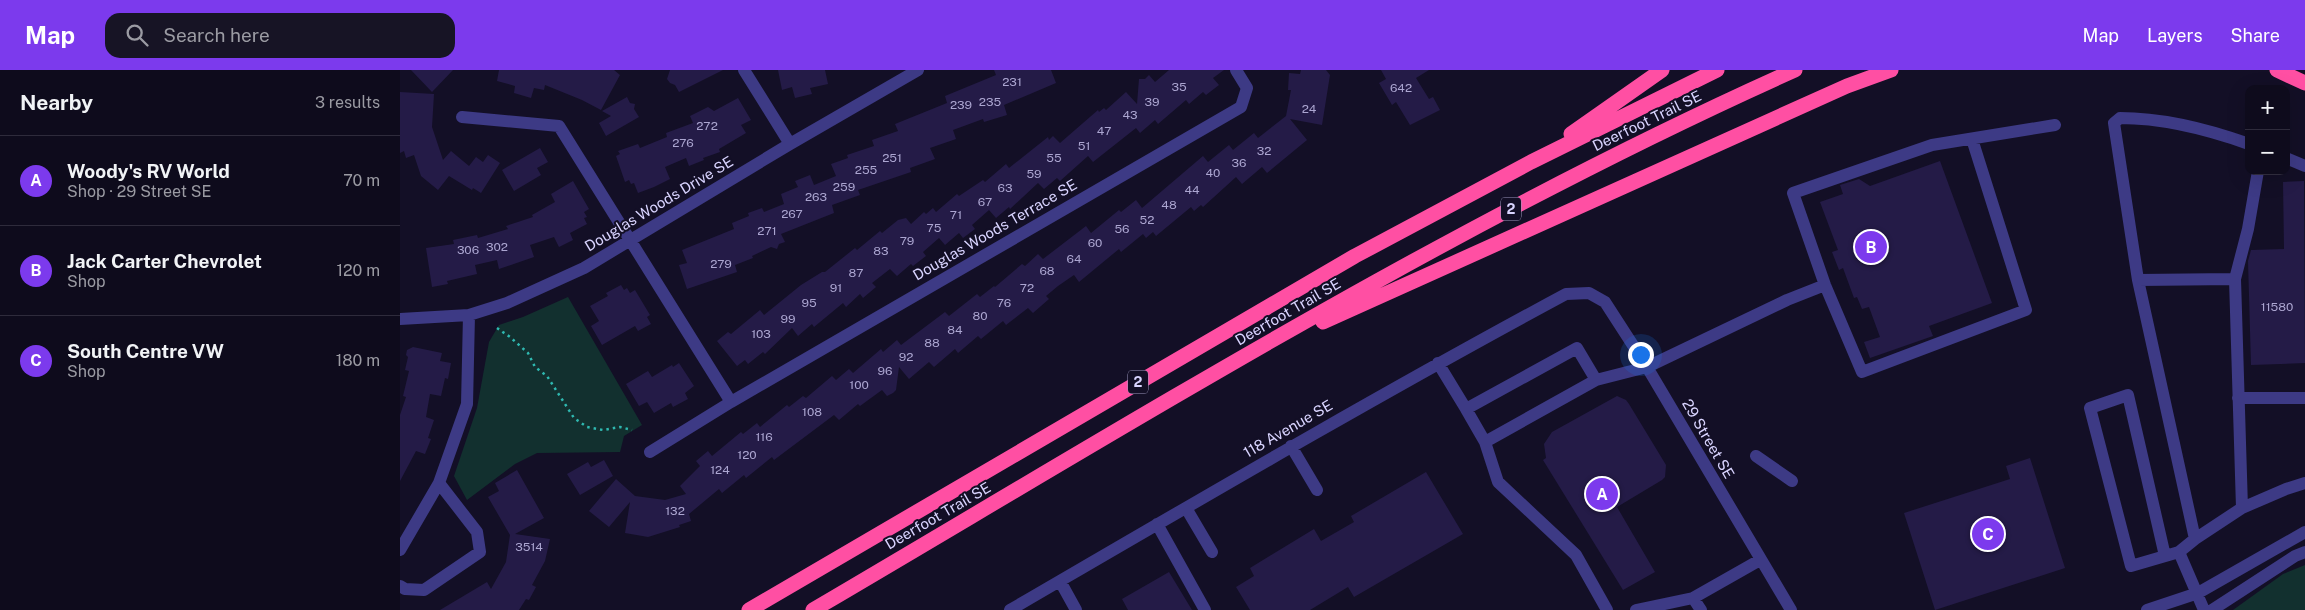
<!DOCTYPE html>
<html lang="en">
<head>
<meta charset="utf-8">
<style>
  :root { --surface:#0e0b1c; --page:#171425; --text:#f1f3f6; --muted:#9b9ba3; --line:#2e2b3b; --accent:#7c3aed }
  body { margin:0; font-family:"Public Sans",sans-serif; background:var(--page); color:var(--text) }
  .controls { position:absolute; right:15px; top:15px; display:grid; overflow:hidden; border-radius:10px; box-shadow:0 5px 20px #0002 }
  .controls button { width:45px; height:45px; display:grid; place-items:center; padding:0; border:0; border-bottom:1px solid var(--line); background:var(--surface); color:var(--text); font:25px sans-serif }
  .you { position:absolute; left:1240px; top:284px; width:18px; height:18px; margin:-12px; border:4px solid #fff; border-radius:50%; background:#1a73e8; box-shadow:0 0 0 8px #1a73e833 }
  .badge { display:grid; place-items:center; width:32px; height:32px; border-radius:50%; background:var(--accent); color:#fff; font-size:16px; font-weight:700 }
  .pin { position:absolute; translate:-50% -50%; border:2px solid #fff; box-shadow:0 1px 5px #0006 }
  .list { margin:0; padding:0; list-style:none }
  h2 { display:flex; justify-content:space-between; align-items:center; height:65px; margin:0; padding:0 20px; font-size:21px }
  h2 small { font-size:16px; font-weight:400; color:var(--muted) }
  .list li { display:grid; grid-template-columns:32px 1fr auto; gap:15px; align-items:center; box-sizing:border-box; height:90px; padding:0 20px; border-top:1px solid var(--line) }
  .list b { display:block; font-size:19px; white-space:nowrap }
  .list p { margin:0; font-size:16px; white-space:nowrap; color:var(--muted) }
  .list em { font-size:16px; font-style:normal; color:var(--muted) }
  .icon { flex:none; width:28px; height:28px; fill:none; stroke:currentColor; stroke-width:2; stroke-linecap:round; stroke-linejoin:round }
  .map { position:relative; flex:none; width:1905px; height:540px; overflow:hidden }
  header { display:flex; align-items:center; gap:30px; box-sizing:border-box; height:70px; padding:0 25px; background:var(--accent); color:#fff }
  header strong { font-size:24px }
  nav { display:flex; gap:28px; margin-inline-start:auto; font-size:18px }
  .search { width:350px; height:45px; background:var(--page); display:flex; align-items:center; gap:12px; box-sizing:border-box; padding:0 18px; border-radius:15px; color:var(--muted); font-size:19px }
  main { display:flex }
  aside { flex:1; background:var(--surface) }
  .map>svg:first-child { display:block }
  .green { fill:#12302f }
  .building { fill:#241b47 }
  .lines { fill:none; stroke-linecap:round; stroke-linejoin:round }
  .path { stroke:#2fb8b0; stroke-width:2.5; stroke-dasharray:2.5 4; stroke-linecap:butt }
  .minor { stroke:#3d3a85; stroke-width:12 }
  .highway { stroke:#ff4fa3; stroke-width:15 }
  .labels { text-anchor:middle; stroke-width:4; stroke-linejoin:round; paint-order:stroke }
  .number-label { font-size:12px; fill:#aca6d1 }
  .shield { fill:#130f26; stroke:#9e99be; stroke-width:1 }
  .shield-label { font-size:14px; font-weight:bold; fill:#d9d4ff }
  .street-label { font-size:15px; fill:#d9d4ff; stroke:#130f26 }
</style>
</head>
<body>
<header>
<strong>Map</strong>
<div class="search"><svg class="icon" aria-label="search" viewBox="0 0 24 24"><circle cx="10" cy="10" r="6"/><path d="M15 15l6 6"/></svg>Search here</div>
<nav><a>Map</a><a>Layers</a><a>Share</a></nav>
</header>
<main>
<aside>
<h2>Nearby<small>3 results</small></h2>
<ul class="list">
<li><span class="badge">A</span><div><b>Woody's RV World</b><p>Shop · 29 Street SE</p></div><em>70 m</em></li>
<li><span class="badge">B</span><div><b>Jack Carter Chevrolet</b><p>Shop</p></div><em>120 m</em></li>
<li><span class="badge">C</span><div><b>South Centre VW</b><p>Shop</p></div><em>180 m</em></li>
</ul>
</aside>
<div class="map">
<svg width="1905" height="540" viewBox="0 0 1905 540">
  <rect width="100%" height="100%" fill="#130f26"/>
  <path class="green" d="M168 227 242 355 224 366 220 382 137 383 115 394 67 430 54 406 77 338 89 272 99 255 123 247Z
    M1905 495V540H1833L1883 504Z"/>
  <path class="building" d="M11 0H53L32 22Z
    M99 0H214L220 5 201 40 182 30 145 15 144 20 134 18 131 28 114 23 115 16 97 11Z
    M270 0H323L279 22 275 15 270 13 267 9Z
    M378 0H425L428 14 410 18 412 24 395 28 392 17 382 20Z
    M594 0H651L656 13 604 35 607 45 584 52 583 49 553 60 556 69 530 78 535 89 510 98 511 102 458 120 460 125 432 135 434 143 381 164 385 172 379 174 377 179 371 177 352 186 353 188 335 195 337 202 287 219 279 195 287 193 282 180 334 159 332 153 349 146 348 143 362 138 364 142 384 134 381 124 398 117 395 111 410 105 414 115 436 106 431 94 448 88 447 85 474 76 472 70 498 61 495 54 547 33 545 26 596 5Z
    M769 0H824L813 8 819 15 806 25 803 22 789 34 786 30 758 54 755 50 740 63 736 58 693 92 688 86 660 111 657 108 644 119 638 113 610 139 609 137 596 148 589 140 572 155 575 159 563 168 559 163 545 175 539 168 523 182 526 186 513 196 511 194 497 206 490 199 472 213 476 217 463 228 460 224 446 237 443 233 414 257 412 254 398 266 392 258 365 284 363 282 348 294 345 290 337 296 317 271 328 262 331 264 360 240 364 245 401 215 422 202H425L455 178 457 180 480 161 482 163 498 150 506 148 511 154 524 142 526 144 533 138 536 142 557 124 559 126 583 110 585 112 606 94 609 98 648 67 649 70 653 66 660 73 698 40 699 42 704 38 706 40 726 22 737 34 739 9H745L749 5 755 12Z
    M901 0H926L930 5 922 55 890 49 907 70 867 103 862 97 842 114 836 107 803 137 801 135 794 141 791 137 756 166 753 162 746 168 743 164 721 182 719 179 679 212 674 205 658 216 646 226 649 229 633 243 628 238 606 255 603 251 581 269 578 266 558 283 555 279 534 297 529 292 509 309 499 297 496 320 493 323 487 326 482 320 460 336 458 334 439 350 434 345 374 390 372 387 346 408 344 405 322 423 319 419 289 444 291 451 279 455 280 457 248 467 225 463 230 432 209 457 189 441 216 409 235 426 265 430 286 424 280 416 300 396 296 391 308 381 312 386 341 362 343 364 357 353 360 357 387 335 389 337 403 326 406 328 432 306 436 310 449 299 453 303 481 279 483 282 497 270 501 275 545 242 549 246 577 224 580 227 594 216 595 217 622 194 625 196 638 184 643 189 686 156 691 163 719 140 721 142 736 130 742 138 803 86 808 92 829 75 833 80 854 63 858 68 886 46 891 20H888L889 3 900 4Z
    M981 0H1029L1016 8 1029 29 1033 27 1040 40 1010 55 996 32 992 35 979 13 986 9Z
    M0 22 34 24 32 57 43 90 51 81 69 96 76 87 83 92 88 85 100 93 81 123 73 118 72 120 49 106 38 120 21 106 14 85 6 88 4 81 0 83Z
    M227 27 230 33 235 34 234 39 239 47 206 66 199 53 211 46 202 41Z
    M338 28 351 50 341 55 346 63 319 79 320 82 303 88 304 90 289 96 286 88 265 97 270 109 254 117 238 123 234 113 231 114 229 110 225 112 216 86 220 84 218 81 238 74 240 78 267 67 266 63 293 53 290 46 308 37 314 41Z
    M140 78 148 92 137 98 141 105 114 121 102 100Z
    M1540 91 1592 233 1529 256 1533 266 1470 288 1464 272 1480 267 1469 237 1462 239 1457 227 1454 228 1443 198 1439 200 1432 182 1438 180 1420 132 1443 124 1440 115 1459 109 1470 116Z
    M173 111 189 139 184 142 187 147 184 148 187 154 170 163 173 170 159 177 154 167 130 175 134 187 99 199 97 190 75 195 77 204 47 211 48 214 32 217 26 178 54 174 53 170 77 165 78 168 108 159 106 156 133 147 132 145 155 132 151 124Z
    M1904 111 1905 293 1851 295 1848 191 1851 180 1884 179 1883 112Z
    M221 215 224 220 227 218 230 223 235 220 250 245 247 247 251 254 238 261 235 256 202 275 191 256 199 251 190 236 208 226 206 223Z
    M13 277 42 283 40 291 51 293 48 309 45 308 41 326 30 324 26 347 34 350 28 368 31 369 25 384 16 381 0 411V345L6 327 3 326 9 301 5 300 8 287 6 285 7 280Z
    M279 293 294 316 285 323 288 329 273 337 271 333 254 343 247 332 239 336 226 314 248 301 252 307 272 295 273 297Z
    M1217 326 1226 330 1229 334 1266 395 1265 407 1262 410 1217 437 1255 502 1223 520 1143 390 1146 388 1144 374 1152 362Z
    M1630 388 1665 498 1535 540 1504 443 1610 409 1606 396Z
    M204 390 213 406 180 425 167 404 188 392 191 397Z
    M117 400 144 448 115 464 150 469 145 491 132 515 136 517 129 530 126 529 119 540H40L87 512 91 519 106 492 110 465 88 427 99 421 95 413Z
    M1026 402 1063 464 954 527 948 517 910 540H850L836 517 854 506 850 498 914 459 921 471 954 452 951 446Z
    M769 502 792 540H728L722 529Z"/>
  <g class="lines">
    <path class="path" d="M97 258 110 267 128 283 135 297 147 306 174 348 187 357 203 360 220 357 232 360"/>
    <path class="minor" d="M344 0 390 74
      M62 47 159 56 331 332 841 37 847 18 836 0
      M1572 69 1626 240 1462 302 1425 215 1393 123 1532 75 1655 55
      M1886 88 1905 96
      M1738 210 1835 209
      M0 249 69 245 107 233 184 198 390 74 518 0
      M1038 293 1066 339 1177 278 1196 310 1247 297 1387 230 1425 215
      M1838 328H1905
      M1066 339 1085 372 1196 310
      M1085 372 1098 412 1176 485 1207 540
      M891 376 917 420
      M250 382 331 332
      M1356 386 1392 411
      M786 438 812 482
      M1842 438 1886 419 1905 413
      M757 454 805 540
      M1795 469 1738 210 1714 53 1720 48C1765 48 1807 59 1849 74
      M0 480 39 413 67 334 69 245
      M1765 486 1728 325 1690 338 1731 496 1779 482
      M660 511 676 540
      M0 516 5 519 24 520 80 482 77 462 39 413
      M1293 528 1360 490
      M610 540C794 433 978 325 1166 224L1189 223 1205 232 1247 297 1391 540
      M1236 540 1293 528 1301 540
      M1747 540 1798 523 1905 462
      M1804 540 1779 482 1795 469 1842 438 1835 209 1848 159 1858 101
      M1812 540 1895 486 1905 482"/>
    <path class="highway" d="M1877 0 1905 13
      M1171 64 1262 0
      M923 252 1447 16 1491 0
      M349 540 955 186 1131 92 1317 0
      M413 540C735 351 1054 152 1395 0"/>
  </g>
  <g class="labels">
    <g class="number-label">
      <text x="612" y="16">231</text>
      <text x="779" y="21">35</text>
      <text x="1001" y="22">642</text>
      <text x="590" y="36">235</text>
      <text x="752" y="36">39</text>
      <text x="561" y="39">239</text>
      <text x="909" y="43">24</text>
      <text x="730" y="49">43</text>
      <text x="307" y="60">272</text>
      <text x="704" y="65">47</text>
      <text x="283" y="77">276</text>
      <text x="684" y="80">51</text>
      <text x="864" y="85">32</text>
      <text x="492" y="92">251</text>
      <text x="654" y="92">55</text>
      <text x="839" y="97">36</text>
      <text x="466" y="104">255</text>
      <text x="813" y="107">40</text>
      <text x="634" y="108">59</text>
      <text x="444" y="121">259</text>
      <text x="605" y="122">63</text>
      <text x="792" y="124">44</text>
      <text x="416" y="131">263</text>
      <text x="585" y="136">67</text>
      <text x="769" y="139">48</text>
      <text x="392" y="148">267</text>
      <text x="556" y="149">71</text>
      <text x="747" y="154">52</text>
      <text x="534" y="162">75</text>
      <text x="722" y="163">56</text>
      <text x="367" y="165">271</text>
      <text x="507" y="175">79</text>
      <text x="695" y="177">60</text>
      <text x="97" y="181">302</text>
      <text x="68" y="184">306</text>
      <text x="481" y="185">83</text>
      <text x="674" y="193">64</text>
      <text x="321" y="198">279</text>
      <text x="647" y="205">68</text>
      <text x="456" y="207">87</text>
      <text x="436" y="222">91</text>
      <text x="627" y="222">72</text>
      <text x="409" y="237">95</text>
      <text x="604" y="237">76</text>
      <text x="1877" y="241">11580</text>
      <text x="580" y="250">80</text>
      <text x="388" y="253">99</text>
      <text x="555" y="264">84</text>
      <text x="361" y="268">103</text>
      <text x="532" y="277">88</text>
      <text x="506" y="291">92</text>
      <text x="485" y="305">96</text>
      <text x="459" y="319">100</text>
      <text x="412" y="346">108</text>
      <text x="364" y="371">116</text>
      <text x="347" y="389">120</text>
      <text x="320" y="404">124</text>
      <text x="275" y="445">132</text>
      <text x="129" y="481">3514</text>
    </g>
    <g class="shield">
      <rect x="1101" y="127.5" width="20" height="23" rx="4"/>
      <rect x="728" y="300.5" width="20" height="23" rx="4"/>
    </g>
    <g class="shield-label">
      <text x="1111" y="144">2</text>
      <text x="738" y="317">2</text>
    </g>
    <g class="street-label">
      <text transform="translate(1247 51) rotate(-26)" y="5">Deerfoot Trail SE</text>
      <text transform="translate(259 134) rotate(-31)" y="5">Douglas Woods Drive SE</text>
      <text transform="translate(595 160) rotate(-30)" y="5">Douglas Woods Terrace SE</text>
      <text transform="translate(888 242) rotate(-30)" y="5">Deerfoot Trail SE</text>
      <text transform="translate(888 359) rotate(-30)" y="5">118 Avenue SE</text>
      <text transform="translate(1308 369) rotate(60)" y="5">29 Street SE</text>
      <text transform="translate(538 446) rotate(-30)" y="5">Deerfoot Trail SE</text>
    </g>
  </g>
</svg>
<div class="controls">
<button>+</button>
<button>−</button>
</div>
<div class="you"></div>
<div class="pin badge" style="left:1202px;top:424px">A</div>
<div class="pin badge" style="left:1471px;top:177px">B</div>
<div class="pin badge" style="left:1588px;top:464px">C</div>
</div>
</main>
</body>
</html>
